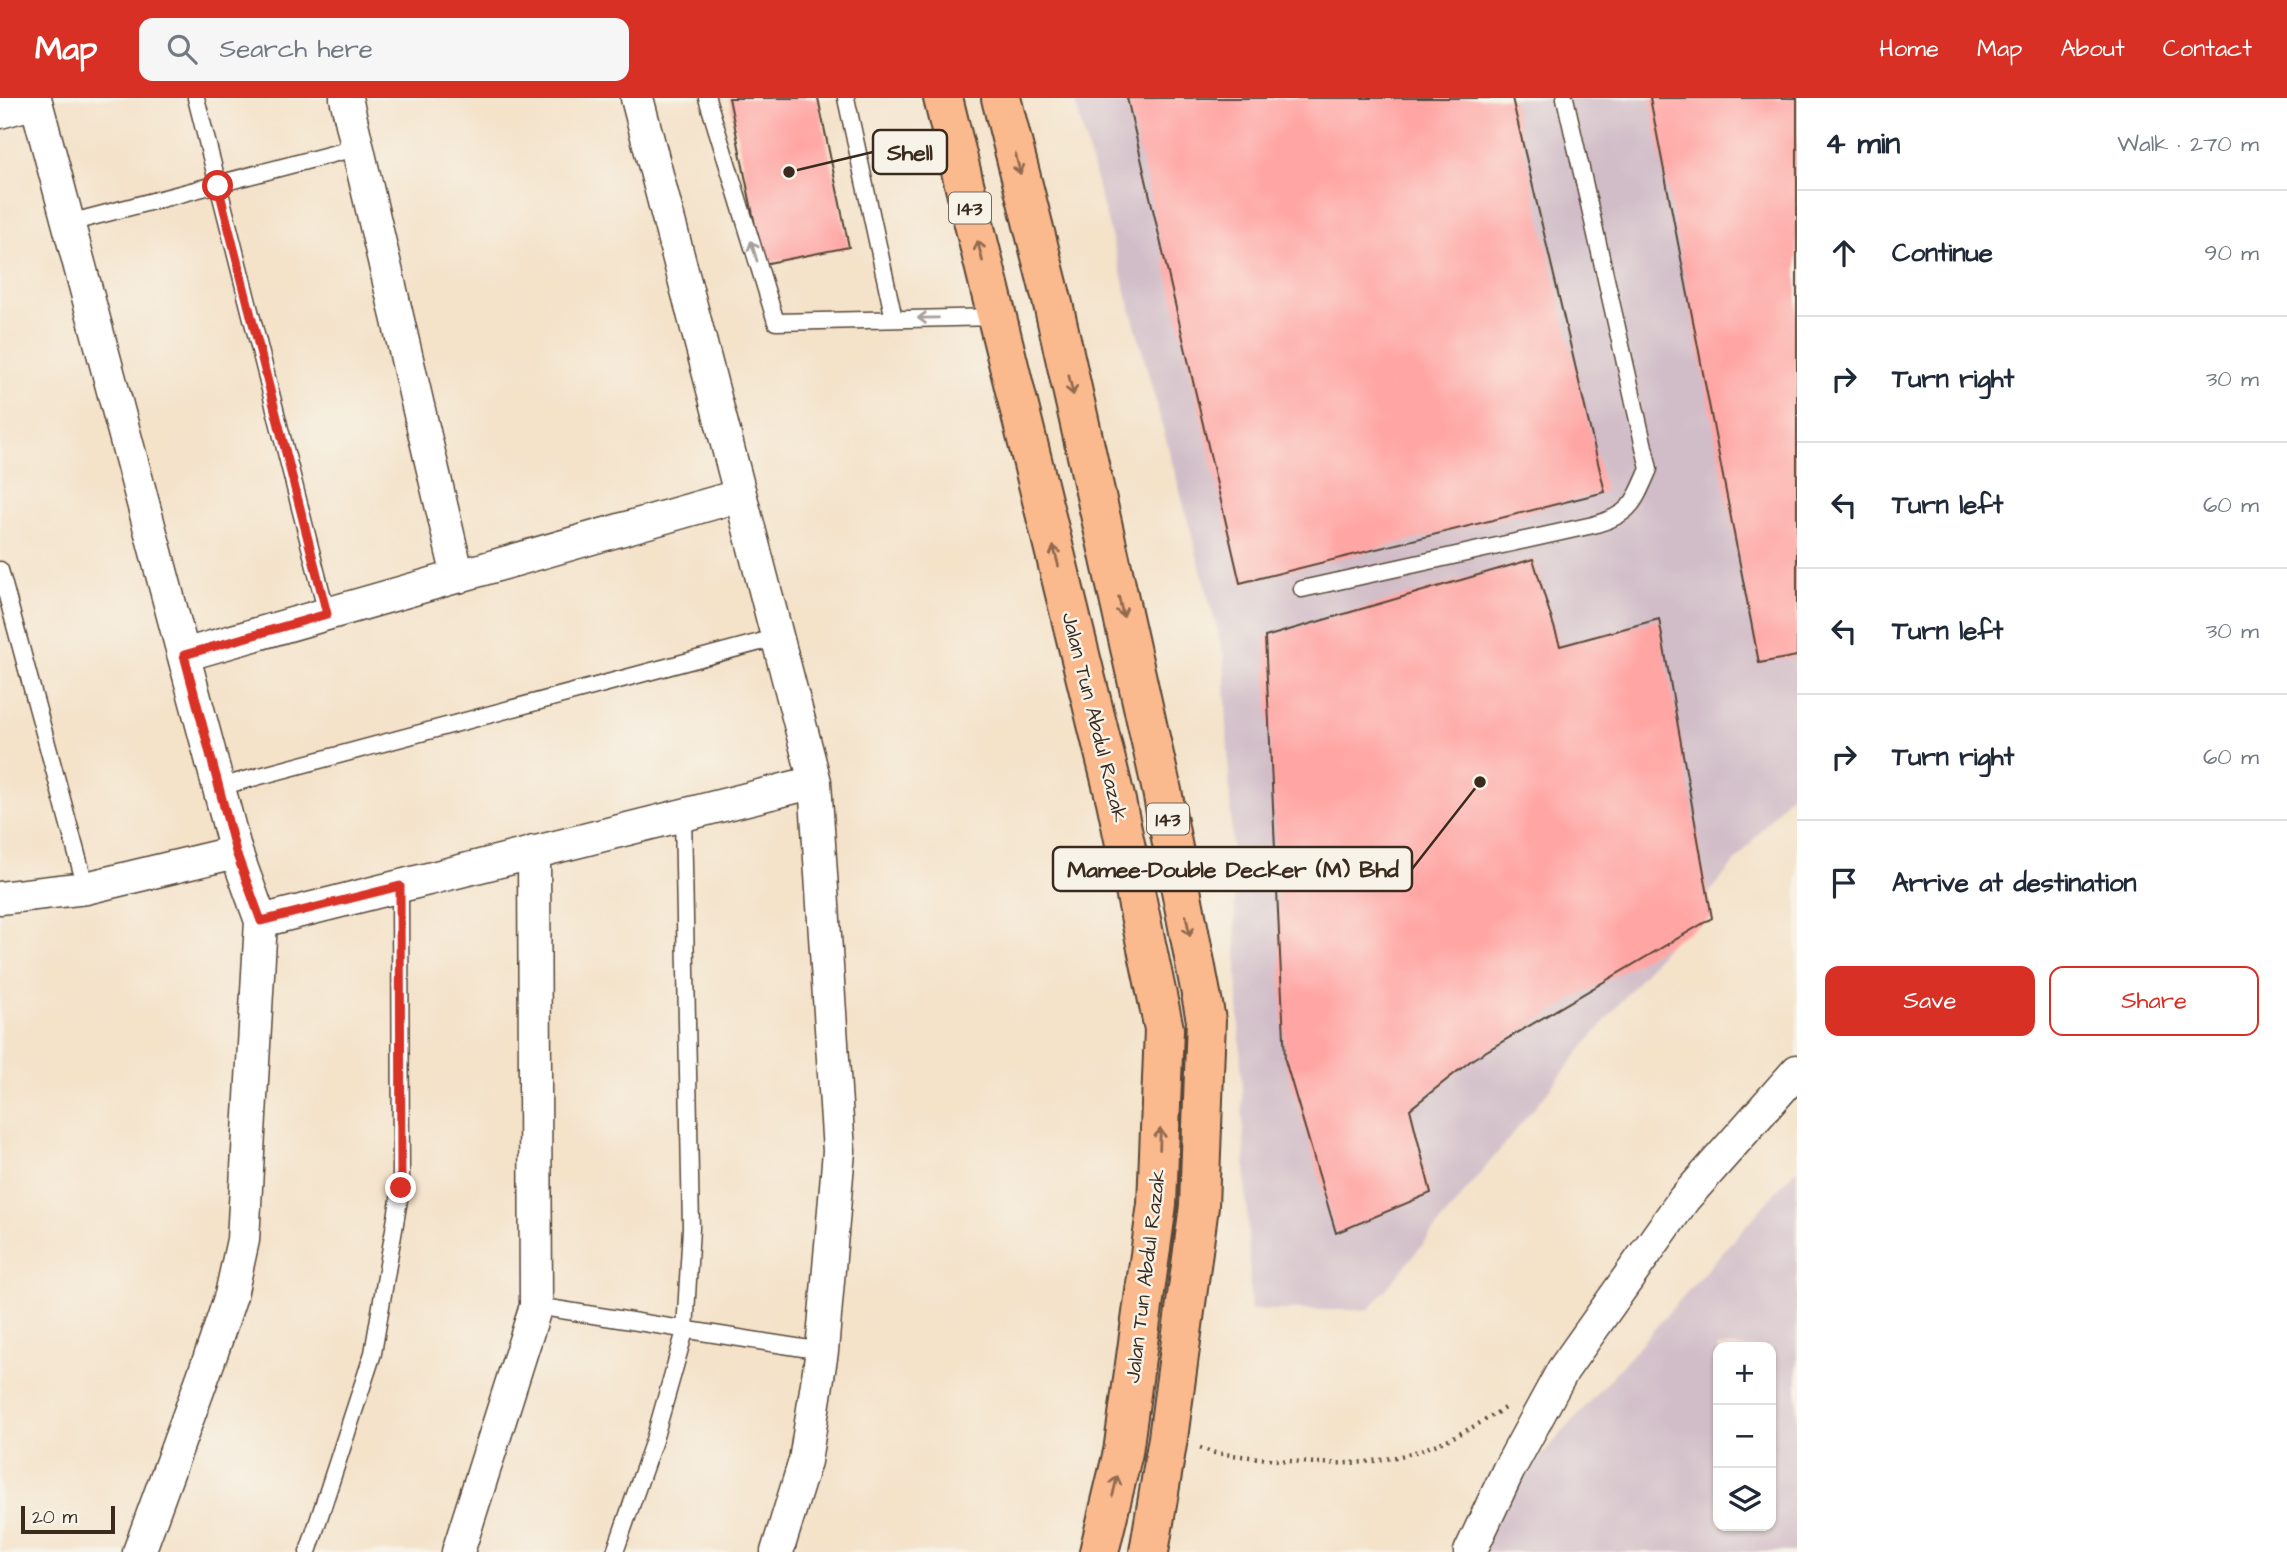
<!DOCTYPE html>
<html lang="en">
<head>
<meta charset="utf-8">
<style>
  :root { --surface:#fff; --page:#f6f6f7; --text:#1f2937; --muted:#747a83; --line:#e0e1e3; --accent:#d93025 }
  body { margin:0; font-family:"Architects Daughter",sans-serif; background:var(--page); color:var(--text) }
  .controls { position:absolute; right:21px; bottom:21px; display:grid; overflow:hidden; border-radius:14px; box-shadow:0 2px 5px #0004 }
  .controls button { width:63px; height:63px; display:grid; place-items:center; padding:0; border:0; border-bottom:2px solid var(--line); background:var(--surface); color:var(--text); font:35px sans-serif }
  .scale { position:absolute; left:21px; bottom:18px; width:94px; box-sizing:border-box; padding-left:7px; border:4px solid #3b2a1e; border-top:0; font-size:19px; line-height:24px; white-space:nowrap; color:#3b2a1e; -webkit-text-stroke:5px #f7f3e8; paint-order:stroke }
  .stop { position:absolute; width:21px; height:21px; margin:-16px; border:5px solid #d93025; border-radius:50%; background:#fff }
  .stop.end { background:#d93025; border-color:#fff; box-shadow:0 2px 7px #0008 }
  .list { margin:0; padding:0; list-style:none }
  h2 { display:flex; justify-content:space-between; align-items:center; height:91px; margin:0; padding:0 28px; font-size:30px }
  h2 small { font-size:23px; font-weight:400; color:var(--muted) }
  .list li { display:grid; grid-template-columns:46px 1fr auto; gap:21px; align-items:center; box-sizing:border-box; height:126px; padding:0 28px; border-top:2px solid var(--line) }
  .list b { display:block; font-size:26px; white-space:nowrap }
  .list em { font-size:23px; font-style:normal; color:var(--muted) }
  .actions { display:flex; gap:14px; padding:21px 28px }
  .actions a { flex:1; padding:16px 0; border:2px solid var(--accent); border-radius:14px; text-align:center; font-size:24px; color:var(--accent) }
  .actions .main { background:var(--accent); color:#fff }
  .icon { flex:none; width:38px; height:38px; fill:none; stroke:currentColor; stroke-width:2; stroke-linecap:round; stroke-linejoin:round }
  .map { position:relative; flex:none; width:1797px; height:1454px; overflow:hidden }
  header { display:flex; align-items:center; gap:42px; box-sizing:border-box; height:98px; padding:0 35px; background:var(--accent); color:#fff }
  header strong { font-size:33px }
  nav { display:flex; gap:38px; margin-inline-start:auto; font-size:24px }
  .search { width:490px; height:63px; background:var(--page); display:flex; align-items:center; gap:18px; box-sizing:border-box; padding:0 24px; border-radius:14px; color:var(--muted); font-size:26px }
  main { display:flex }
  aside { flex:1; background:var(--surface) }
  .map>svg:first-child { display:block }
  .industrial { fill:#d1bdc8; fill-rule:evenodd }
  .building { fill:#ffa6a4 }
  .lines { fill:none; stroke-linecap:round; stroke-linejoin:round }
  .service-casing { stroke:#574638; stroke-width:19 }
  .minor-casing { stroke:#574638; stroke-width:35 }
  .trunk-casing { stroke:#574638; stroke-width:42 }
  .path { stroke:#574638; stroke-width:4.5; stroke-dasharray:2 5; stroke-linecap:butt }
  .service { stroke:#fff; stroke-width:16 }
  .minor { stroke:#fff; stroke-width:32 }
  .trunk { stroke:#fbba8d; stroke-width:38 }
  .oneway { stroke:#916b50 }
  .oneway2 { stroke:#a79f9a }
  .route { stroke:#d93025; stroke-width:9 }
  .labels { text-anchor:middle; stroke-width:5; stroke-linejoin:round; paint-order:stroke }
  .shield { fill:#f7f3e8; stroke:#73665b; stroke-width:2 }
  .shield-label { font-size:19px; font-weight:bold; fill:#3b2a1e }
  .street-label { font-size:21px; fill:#3b2a1e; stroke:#f7f3e8 }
  .leader { fill:none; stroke:#3b2a1e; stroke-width:2.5 }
  .callout-dot { fill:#3b2a1e; stroke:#f7f3e8; stroke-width:2.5 }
  .callout { fill:#f7f3e8; stroke:#3b2a1e; stroke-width:2.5 }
  .callout-label { font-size:23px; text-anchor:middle; font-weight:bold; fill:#3b2a1e }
</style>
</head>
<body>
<header>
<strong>Map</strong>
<div class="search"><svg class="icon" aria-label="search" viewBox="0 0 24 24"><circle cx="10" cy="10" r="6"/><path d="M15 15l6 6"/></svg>Search here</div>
<nav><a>Home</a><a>Map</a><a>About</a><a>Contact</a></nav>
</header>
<main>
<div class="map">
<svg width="1797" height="1454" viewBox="0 0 1797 1454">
  <rect width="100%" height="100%" fill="#f7f3e8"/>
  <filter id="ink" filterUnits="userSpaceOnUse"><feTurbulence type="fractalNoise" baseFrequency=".0143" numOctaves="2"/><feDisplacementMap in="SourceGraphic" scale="14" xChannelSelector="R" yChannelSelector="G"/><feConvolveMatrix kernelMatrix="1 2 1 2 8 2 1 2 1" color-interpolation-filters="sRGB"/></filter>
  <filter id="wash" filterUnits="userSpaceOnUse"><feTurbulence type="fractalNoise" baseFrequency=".00686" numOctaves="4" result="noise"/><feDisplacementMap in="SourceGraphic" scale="28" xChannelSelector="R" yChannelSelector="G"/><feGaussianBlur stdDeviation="1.57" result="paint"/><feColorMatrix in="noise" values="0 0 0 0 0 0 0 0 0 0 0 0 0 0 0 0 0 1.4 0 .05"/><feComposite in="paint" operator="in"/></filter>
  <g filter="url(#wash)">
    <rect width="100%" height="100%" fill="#f4e2c9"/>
    <path class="industrial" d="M1074 0H1797V688L1369 1212H1251L1224 557Z
      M1797 1070V1454H1456ZM1718 1249H1771V1428H1718Z"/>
    <g id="blocks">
      <path class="building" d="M729 0H818L849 149 763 166Z
        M1127 0H1512L1605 394 1240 485Z
        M1650 0H1797V558L1759 565Z
        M1533 461 1560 548 1659 521 1712 820 1473 961 1410 1011 1431 1095 1336 1135 1285 962 1265 539Z"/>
    </g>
  </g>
  <g filter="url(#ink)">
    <use href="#blocks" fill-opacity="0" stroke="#574638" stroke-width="2"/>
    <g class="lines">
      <defs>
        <path id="service" d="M196 0 327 516
          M707 0 776 224 997 219
          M846 0 894 221
          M69 125 359 49
          M0 472 86 790
          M1302 491 1593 427C1631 417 1634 405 1649 371L1565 0
          M219 689 775 540
          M536 1208 822 1253
          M308 1454 373 1255 401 1090 400 788
          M615 1454 654 1342 685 1233 691 1130 683 717"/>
        <path id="minor" d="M35 0 236 754 261 823 243 1142 231 1197 213 1251 139 1454
          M346 0 458 479
          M637 0 815 684 839 1053 822 1253 805 1363 777 1454
          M0 14 36 4
          M184 557 738 398
          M0 800 86 790 236 754
          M261 823 815 684
          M458 1454 536 1208 534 754
          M1470 1454 1508 1373 1563 1272 1684 1101 1797 973"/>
        <path id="trunk" d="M943 0 1116 703 1164 931 1157 1106 1123 1354 1099 1454
          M1001 0 1054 210 1162 693 1206 922 1199 1108 1168 1340 1149 1454"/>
      </defs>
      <use href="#service" class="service-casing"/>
      <use href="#minor" class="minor-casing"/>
      <use href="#trunk" class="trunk-casing"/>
      <path class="path" d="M1200 1350 1215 1355C1338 1369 1397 1380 1506 1309"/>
      <use href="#service" class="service"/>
      <use href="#minor" class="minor"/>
      <use href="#trunk" class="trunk"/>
    </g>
    <defs><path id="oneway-shaft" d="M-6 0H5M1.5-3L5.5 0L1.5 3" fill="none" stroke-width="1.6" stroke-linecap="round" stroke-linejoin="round" transform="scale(1.75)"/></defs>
    <g class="oneway">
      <use href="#oneway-shaft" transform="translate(1018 66) rotate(76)"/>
      <use href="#oneway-shaft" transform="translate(980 153) rotate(-104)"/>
      <use href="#oneway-shaft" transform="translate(1071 287) rotate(77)"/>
      <use href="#oneway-shaft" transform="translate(1056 458) rotate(-104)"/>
      <use href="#oneway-shaft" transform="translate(1121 509) rotate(77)"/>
      <use href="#oneway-shaft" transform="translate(1188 828) rotate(79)"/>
      <use href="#oneway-shaft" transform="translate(1160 1041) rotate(-88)"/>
      <use href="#oneway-shaft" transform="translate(1115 1388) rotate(-77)"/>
    </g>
    <g class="oneway2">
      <use href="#oneway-shaft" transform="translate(754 153) rotate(-107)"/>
      <use href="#oneway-shaft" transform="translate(928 220) rotate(179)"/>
    </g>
  </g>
  <g class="lines" filter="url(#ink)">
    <path class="route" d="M218 88 327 516 184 557 236 754 261 823 400 788 401 1090"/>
  </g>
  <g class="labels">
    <g class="shield">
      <rect x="949" y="94.5" width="42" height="31" rx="5"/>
      <rect x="1147" y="705.5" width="42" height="31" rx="5"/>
    </g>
    <g class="shield-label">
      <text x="970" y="117">143</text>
      <text x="1168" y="728">143</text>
    </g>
    <g class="street-label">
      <text transform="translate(1095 619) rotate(76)" y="7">Jalan Tun Abdul Razak</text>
      <text transform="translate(1145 1178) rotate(-83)" y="7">Jalan Tun Abdul Razak</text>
    </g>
  </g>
  <path class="leader" d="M789 74L873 54M1480 684L1412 771"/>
  <g class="callout-dot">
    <circle cx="789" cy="74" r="7"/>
    <circle cx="1480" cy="684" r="7"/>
  </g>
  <g class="callout">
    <rect x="873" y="32" width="74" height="44" rx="7"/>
    <rect x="1053" y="749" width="359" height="44" rx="7"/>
  </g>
  <g class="callout-label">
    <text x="910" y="62">Shell</text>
    <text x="1233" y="779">Mamee-Double Decker (M) Bhd</text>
  </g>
</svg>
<div class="controls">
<button>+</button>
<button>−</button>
<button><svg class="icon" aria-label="layers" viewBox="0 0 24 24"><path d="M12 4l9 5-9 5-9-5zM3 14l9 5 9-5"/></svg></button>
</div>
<div class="scale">20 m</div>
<div class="stop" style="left:218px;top:88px"></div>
<div class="stop end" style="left:401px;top:1090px"></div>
</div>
<aside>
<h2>4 min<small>Walk · 270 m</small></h2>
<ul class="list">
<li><svg class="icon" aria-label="ahead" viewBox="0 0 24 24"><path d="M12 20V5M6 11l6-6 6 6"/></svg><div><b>Continue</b></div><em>90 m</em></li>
<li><svg class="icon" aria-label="right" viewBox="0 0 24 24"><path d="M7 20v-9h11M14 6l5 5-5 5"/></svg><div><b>Turn right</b></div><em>30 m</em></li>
<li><svg class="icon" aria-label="left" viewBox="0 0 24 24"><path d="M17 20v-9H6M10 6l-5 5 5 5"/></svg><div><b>Turn left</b></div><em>60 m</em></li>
<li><svg class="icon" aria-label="left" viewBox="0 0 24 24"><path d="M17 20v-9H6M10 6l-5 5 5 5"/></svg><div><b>Turn left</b></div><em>30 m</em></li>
<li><svg class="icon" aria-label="right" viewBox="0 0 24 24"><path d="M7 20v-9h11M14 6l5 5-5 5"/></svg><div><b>Turn right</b></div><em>60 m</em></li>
<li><svg class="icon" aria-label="arrive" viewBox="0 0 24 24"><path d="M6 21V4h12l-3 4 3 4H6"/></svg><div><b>Arrive at destination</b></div></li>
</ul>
<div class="actions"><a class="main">Save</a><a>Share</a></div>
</aside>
</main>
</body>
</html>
